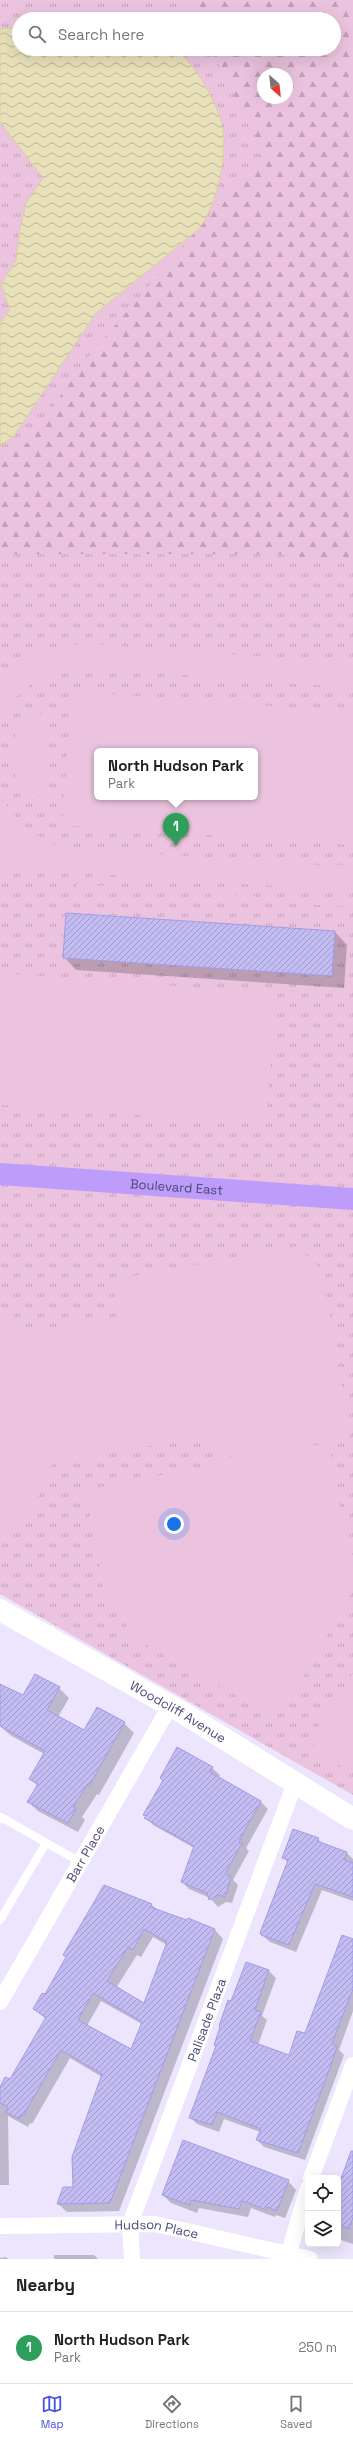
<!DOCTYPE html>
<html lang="en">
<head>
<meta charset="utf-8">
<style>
  :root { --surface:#fff; --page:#f2f2f2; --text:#202124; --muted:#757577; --line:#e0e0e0; --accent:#4852e9 }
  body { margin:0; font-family:"Space Grotesk",sans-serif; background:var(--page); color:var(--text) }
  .controls { position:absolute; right:12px; bottom:12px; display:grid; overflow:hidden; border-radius:6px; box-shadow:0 4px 16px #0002 }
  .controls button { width:36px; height:36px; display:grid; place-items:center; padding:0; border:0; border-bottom:1px solid var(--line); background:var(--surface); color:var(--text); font:20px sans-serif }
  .compass { position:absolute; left:257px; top:68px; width:36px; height:36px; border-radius:50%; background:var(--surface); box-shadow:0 4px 16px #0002; rotate:153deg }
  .you { position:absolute; left:174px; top:1524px; width:14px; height:14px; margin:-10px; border:3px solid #fff; border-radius:50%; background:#1a73e8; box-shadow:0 0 0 6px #1a73e833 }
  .badge { display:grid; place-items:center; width:26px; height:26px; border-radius:50%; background:var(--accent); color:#fff; font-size:13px; font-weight:700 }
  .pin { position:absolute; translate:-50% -33px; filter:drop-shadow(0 1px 2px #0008) }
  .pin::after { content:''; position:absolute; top:21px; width:14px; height:12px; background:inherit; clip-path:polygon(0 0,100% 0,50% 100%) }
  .popup { position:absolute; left:94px; top:748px; width:164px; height:52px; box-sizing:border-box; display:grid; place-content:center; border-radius:6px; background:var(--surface); filter:drop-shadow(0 1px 3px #0005); font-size:13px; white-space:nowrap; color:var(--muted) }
  .popup b { font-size:15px; color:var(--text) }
  .popup::after { content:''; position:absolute; left:50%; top:100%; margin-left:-8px; border:8px solid transparent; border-top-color:var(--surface) }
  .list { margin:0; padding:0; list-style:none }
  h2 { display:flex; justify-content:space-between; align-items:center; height:52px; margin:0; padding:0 16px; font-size:17px }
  h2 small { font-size:13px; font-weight:400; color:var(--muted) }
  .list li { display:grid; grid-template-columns:26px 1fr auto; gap:12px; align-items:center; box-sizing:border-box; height:72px; padding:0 16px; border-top:1px solid var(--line) }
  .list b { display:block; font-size:15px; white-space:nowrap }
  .list p { margin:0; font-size:13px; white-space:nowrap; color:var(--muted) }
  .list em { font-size:13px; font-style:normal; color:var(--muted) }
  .icon { flex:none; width:22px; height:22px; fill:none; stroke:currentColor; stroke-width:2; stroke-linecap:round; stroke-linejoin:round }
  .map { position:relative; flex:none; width:353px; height:2259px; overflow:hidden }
  .search { position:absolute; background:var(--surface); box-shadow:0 4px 16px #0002; left:12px; right:12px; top:12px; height:44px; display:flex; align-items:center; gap:10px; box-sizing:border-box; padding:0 14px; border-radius:22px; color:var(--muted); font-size:15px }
  .sheet { height:124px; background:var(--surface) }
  nav { display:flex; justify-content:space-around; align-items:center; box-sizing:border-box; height:56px; border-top:1px solid var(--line); background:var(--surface); font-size:11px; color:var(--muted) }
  nav a { display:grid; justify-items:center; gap:2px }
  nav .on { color:var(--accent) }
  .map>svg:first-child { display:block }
  .grass { fill:url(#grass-tufts); fill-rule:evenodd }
  .forest { fill:url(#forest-firs); fill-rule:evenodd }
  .pitch { fill:#ebc3de; fill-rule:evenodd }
  .water { fill:url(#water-waves); stroke:#d9d19f }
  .shadow { fill:#0003; fill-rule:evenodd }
  .building { fill:url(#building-hatch); stroke:#a39ce5; fill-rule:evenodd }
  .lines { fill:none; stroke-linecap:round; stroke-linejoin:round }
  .service { stroke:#fff; stroke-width:8 }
  .minor { stroke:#fff; stroke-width:16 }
  .secondary { stroke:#fff; stroke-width:22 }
  .primary { stroke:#bd9cfc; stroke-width:22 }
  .labels { text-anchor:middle; stroke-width:3.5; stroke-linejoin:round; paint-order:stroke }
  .street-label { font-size:13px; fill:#4c4976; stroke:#f2ebff }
</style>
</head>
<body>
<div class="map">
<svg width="353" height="2259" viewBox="0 0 353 2259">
  <defs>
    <pattern id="grass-tufts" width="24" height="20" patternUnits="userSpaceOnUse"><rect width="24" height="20" fill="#ebc3de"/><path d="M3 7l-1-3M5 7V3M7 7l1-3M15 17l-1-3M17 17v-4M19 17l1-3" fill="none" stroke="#c1a0b9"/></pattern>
    <pattern id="forest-firs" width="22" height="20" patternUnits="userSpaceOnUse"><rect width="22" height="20" fill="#ebc3de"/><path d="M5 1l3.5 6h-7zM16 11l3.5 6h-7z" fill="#c1a0b9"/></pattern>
    <pattern id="water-waves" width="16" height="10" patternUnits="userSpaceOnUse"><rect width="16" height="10" fill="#e7e0b9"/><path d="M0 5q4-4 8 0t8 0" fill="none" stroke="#bdb89b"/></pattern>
    <pattern id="building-hatch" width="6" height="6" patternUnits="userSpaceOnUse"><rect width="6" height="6" fill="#c2bcf3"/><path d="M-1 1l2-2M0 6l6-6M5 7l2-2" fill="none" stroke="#a09bc9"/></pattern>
  </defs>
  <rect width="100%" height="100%" fill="#ece5fd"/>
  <path class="grass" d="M0 0H353V1795L0 1594ZM19 19H334V49H19ZM263 74H287V98H263ZM97 751H255V797H97Z"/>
  <path class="forest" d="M186 0H353V564L278 554H0V462L31 440 82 364 264 152 210 49H334V19H194ZM263 74H287V98H263Z"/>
  <path class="pitch" d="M91 644 353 663V688L97 668C56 668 16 682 0 723V680C26 655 55 644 91 644Z
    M72 691 353 712V845L62 825ZM97 751H255V797H97Z
    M46 713 49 748H55V762L49 763 46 798C0 791 0 720 46 713Z
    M0 793C13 820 33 835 60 847L331 866 353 864V889L332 890 0 867V843H7L0 836Z
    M77 884 179 891V894L76 887Z
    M211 890 235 892V895L353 904V907L210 898Z
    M0 973 276 993 266 1124 0 1105Z
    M297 1246 322 1270 350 1435 290 1450 328 1443 349 1552 353 1555V1590L285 1709 267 1713 123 1632 139 1605 108 1611 85 1490 241 1459 207 1449 193 1438 51 1465C46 1487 20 1534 0 1546V1306L14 1316 24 1333 117 1316 112 1280Z
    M353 1673V1773L316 1752 312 1736Z"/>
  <path class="water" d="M19 28V49H176C196 67 213 95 221 121 230 150 217 205 199 229L96 313 14 436 0 446V323L10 310 1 284 16 261 20 229 26 203 43 178 0 122V29Z"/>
  <path class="shadow" d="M335 932 347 945 344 988 76 970 64 957Z
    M0 1685 23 1697 59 1688 69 1698 58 1717 84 1732 124 1723 134 1733 99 1795 97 1794 82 1817 85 1820 78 1832 38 1811 28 1802 38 1786 30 1779 44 1754 10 1735 0 1726Z
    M212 1768 220 1775 218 1778 261 1802 268 1809 246 1848 249 1851 233 1880 238 1885 232 1903 226 1902 218 1907 210 1898 189 1889 182 1882 194 1848 153 1825 144 1815Z
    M318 1839 324 1845 347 1853 353 1859V1901L322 1890 296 1952 270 1942 262 1935 288 1863 284 1858Z
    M105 1887 152 1905 159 1911 215 1930 223 1939 119 2211 67 2212 58 2204 74 2188 102 2077 70 2058 32 2124 30 2123 28 2127 8 2116 9 2185H0V2089L10 2081 46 2019 34 2009 46 1996 67 1958 64 1955ZM153 1937 167 1945 145 2005 116 1988 137 1955 141 1957ZM101 2001 142 2024 131 2051 87 2026Z
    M353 1940V2011L339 2050 344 2055 305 2160 264 2147 257 2140 260 2132 224 2119 219 2132 197 2124 190 2117 247 1963 269 1971 276 1978 262 2016 267 2020 258 2045 289 2056 306 2035Z
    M353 2156V2244L338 2239V2189Z
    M288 2181 296 2190 285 2218 276 2215 275 2217 251 2208 248 2217 199 2208 197 2213 171 2203 163 2195Z
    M54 2255H94L98 2259H54Z
    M6 2257 8 2259H0V2258Z"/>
  <path class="building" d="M66 913 335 931 332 976 63 958Z
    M35 1674 60 1687 47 1710 84 1730 97 1707 125 1722 89 1786 87 1785 73 1807 76 1809 68 1823 27 1802 38 1784 29 1779 45 1751 0 1726V1684L23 1695Z
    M177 1747 213 1767 210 1772 261 1801 239 1841 242 1843 225 1874 231 1877 225 1897 218 1895 209 1900 207 1893 181 1882 194 1846 144 1818 146 1816 143 1815 163 1780 160 1778Z
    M293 1829 319 1838 317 1841 347 1852 344 1860 353 1863V1897L315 1884 289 1945 261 1935 260 1933 288 1860 282 1858Z
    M104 1885 152 1904 150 1907 187 1920 188 1918 215 1929 110 2203 57 2204 63 2187H73L72 2157 102 2074 61 2050 23 2116 21 2115 19 2119 6 2112 8 2107 0 2103V2087L5 2077 10 2079 46 2017 33 2009 42 1993 45 1994 66 1957 63 1955ZM144 1929 167 1942 144 2003 107 1981 128 1947 133 1950ZM93 1993 142 2022 131 2049 78 2020Z
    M342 1935 353 1939V1989L332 2043 337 2047 331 2065 298 2153 256 2140 261 2129 217 2112 212 2125 189 2118 216 2046 214 2045 220 2027 219 2026 228 2000 231 2001 246 1962 269 1970 255 2010 261 2012 250 2041 289 2055 297 2031 305 2033Z
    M183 2140 289 2180 277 2211 267 2207V2210L242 2201 239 2209 191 2200 189 2205 162 2195Z
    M351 2151H353V2217L349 2229 338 2224V2187Z"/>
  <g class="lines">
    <path class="service" d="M0 1819 1 1817 80 1862
      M0 1920 46 1843"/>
    <g class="minor">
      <path id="s1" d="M0 2002 170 1706"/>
      <path d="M311 2178 353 2065"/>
      <path id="s2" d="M0 2226 155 2224 310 2259"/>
      <path id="s3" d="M132 2259 130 2224 295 1783"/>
      <path d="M287 2259 308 2188"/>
    </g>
    <path class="secondary" id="s4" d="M0 1610 183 1713 353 1819"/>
    <path class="primary" id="s5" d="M0 1174 353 1199"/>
  </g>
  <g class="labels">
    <g class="street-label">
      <text dy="5" stroke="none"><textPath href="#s5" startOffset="177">Boulevard East</textPath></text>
      <text dy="5" stroke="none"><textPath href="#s4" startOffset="205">Woodcliff Avenue</textPath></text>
      <text dy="5" stroke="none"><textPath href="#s1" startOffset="171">Barr Place</textPath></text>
      <text dy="5" stroke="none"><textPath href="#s3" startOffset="253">Palisade Plaza</textPath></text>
      <text dy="5" stroke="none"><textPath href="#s2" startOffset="157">Hudson Place</textPath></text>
    </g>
  </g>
</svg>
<div class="controls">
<button><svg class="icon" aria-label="locate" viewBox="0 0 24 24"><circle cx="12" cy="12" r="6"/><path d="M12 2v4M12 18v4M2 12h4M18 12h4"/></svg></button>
<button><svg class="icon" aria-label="layers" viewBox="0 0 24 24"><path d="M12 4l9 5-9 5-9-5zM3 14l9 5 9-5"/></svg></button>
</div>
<svg class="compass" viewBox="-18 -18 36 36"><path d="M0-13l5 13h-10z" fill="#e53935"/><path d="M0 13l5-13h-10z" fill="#757577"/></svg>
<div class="you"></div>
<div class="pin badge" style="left:176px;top:846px;background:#2e9e5b">1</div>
<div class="popup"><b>North Hudson Park</b>Park</div>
<div class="search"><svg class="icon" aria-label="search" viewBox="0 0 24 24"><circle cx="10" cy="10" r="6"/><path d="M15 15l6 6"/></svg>Search here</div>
</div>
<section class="sheet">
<h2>Nearby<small></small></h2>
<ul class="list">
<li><span class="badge" style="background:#2e9e5b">1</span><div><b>North Hudson Park</b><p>Park</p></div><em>250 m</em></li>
</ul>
</section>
<nav>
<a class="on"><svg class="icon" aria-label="map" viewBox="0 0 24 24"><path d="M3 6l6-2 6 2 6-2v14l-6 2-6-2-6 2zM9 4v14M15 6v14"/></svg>Map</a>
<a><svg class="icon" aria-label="directions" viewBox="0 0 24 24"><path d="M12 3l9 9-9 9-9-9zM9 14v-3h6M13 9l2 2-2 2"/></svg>Directions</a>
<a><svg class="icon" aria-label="saved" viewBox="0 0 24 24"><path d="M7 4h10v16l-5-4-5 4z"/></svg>Saved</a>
</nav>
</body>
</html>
